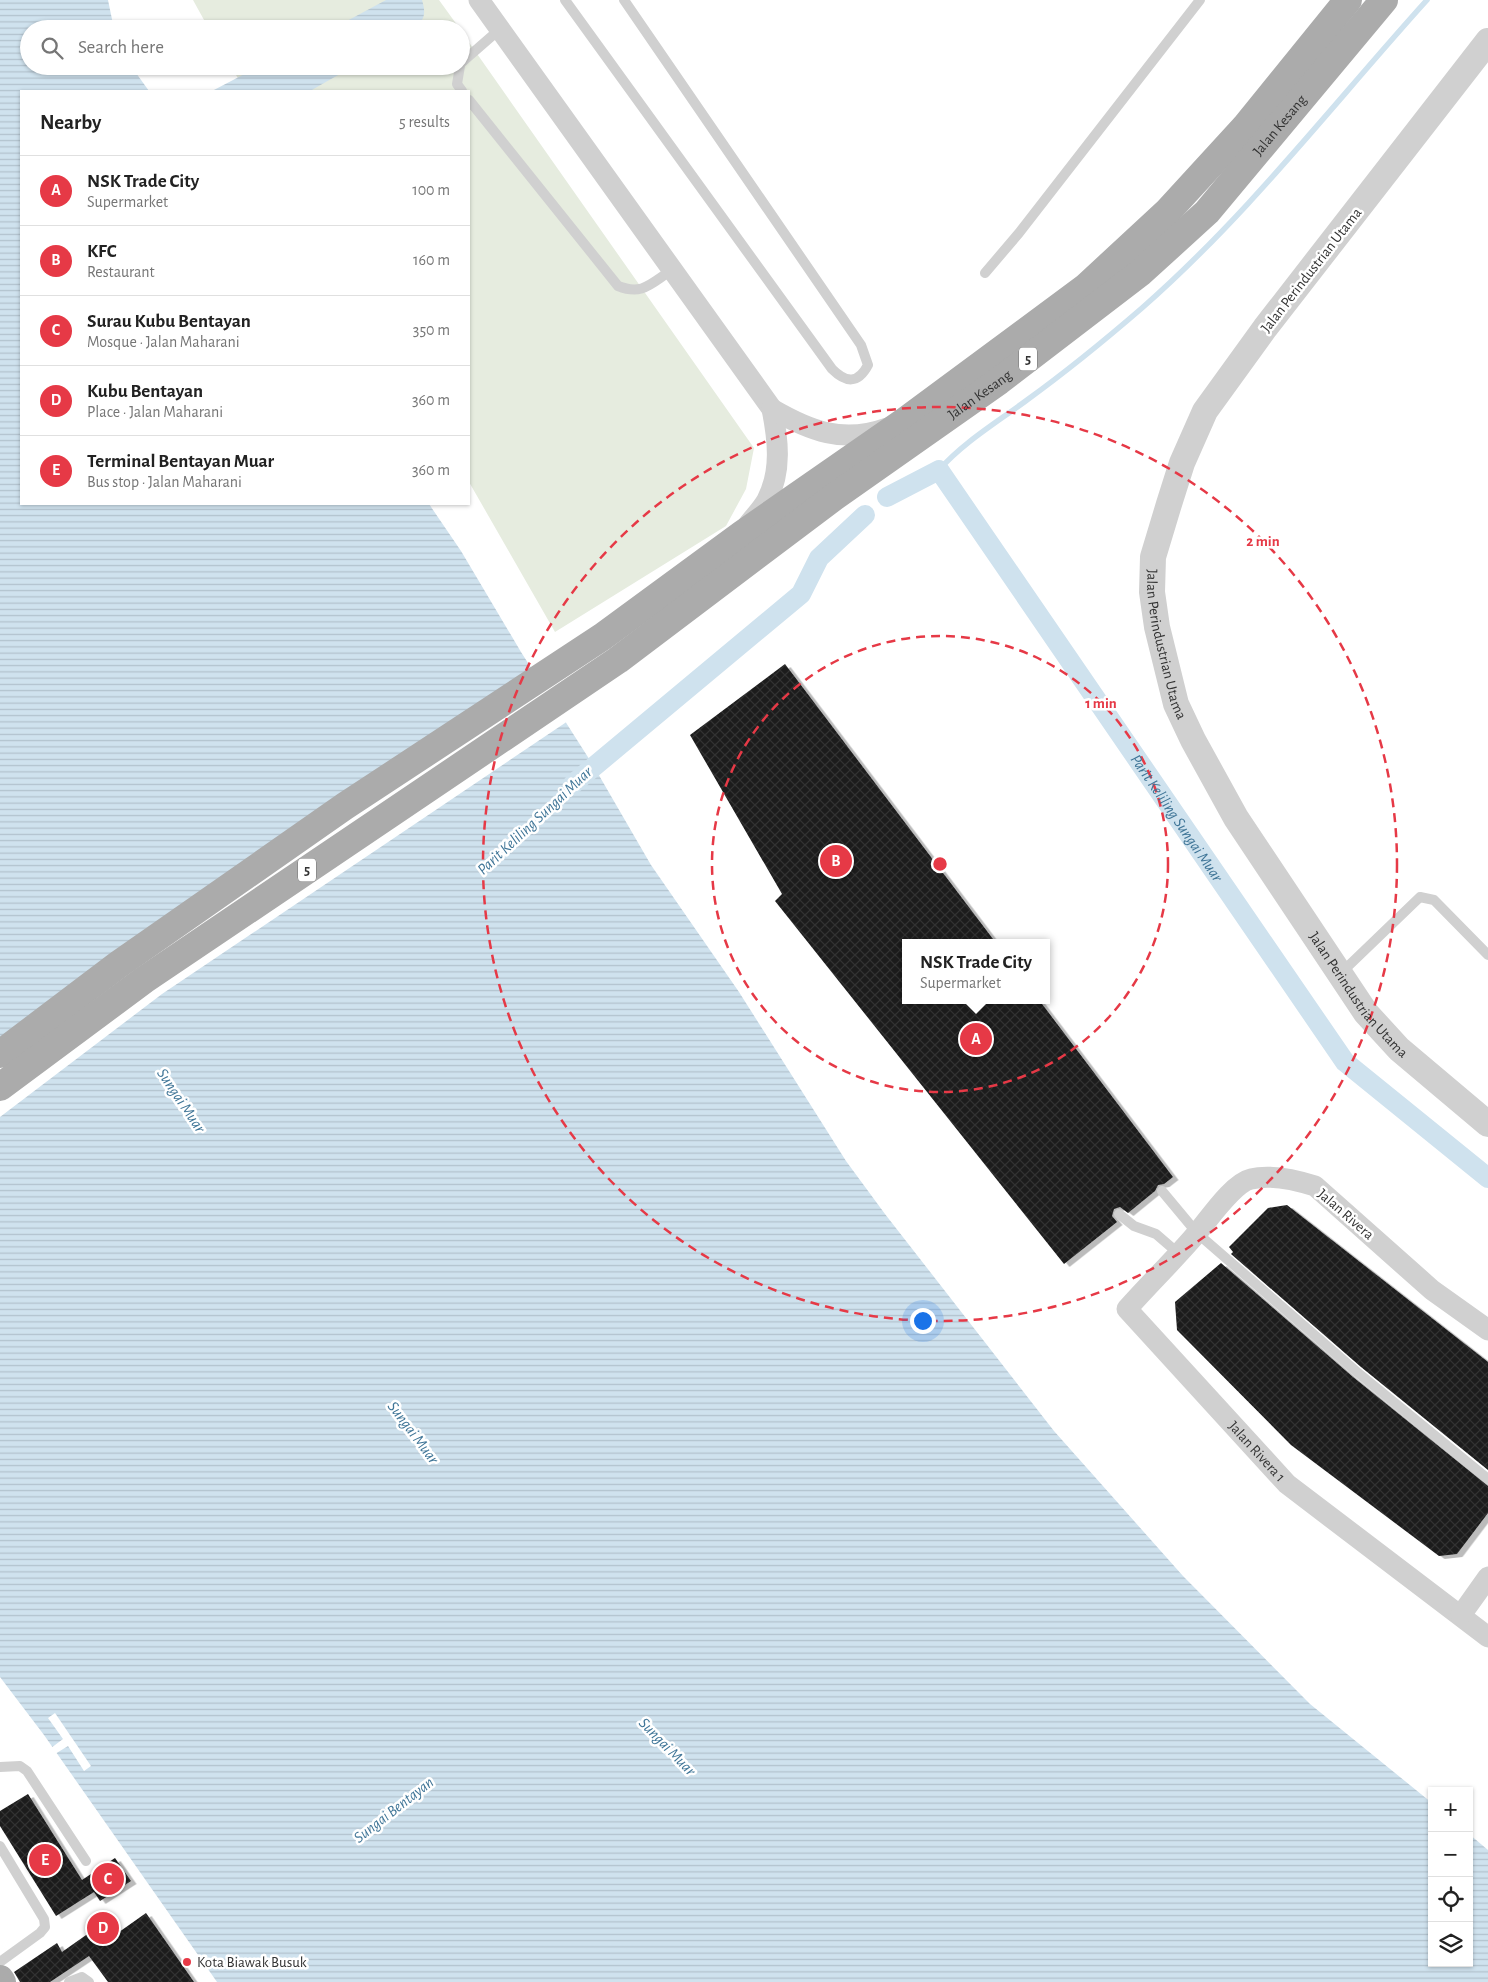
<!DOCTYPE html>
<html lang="en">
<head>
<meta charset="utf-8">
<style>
  :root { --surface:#fff; --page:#f2f2f2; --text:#222; --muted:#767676; --line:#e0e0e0; --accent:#e63946 }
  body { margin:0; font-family:"Alegreya Sans",sans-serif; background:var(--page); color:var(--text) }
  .controls { position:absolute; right:15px; bottom:15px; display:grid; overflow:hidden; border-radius:0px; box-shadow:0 1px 4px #0004 }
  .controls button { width:45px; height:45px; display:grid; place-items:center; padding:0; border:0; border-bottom:1px solid var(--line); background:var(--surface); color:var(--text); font:25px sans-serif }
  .you { position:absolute; left:922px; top:1320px; width:18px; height:18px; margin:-12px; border:4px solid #fff; border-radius:50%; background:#1a73e8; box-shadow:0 0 0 8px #1a73e833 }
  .badge { display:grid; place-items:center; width:32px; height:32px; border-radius:50%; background:var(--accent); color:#fff; font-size:16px; font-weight:700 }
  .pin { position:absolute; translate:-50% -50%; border:2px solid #fff; box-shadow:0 1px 5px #0006 }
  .popup { position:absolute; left:902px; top:939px; width:148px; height:65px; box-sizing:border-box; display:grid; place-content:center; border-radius:0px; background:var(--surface); filter:drop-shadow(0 1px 4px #0005); font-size:16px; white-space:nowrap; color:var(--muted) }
  .popup b { font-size:19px; color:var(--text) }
  .popup::after { content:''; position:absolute; left:50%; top:100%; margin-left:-10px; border:10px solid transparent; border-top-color:var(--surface) }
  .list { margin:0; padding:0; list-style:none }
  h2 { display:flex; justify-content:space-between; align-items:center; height:65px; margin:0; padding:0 20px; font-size:21px }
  h2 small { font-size:16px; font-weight:400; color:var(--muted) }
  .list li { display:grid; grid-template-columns:32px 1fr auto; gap:15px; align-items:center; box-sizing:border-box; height:70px; padding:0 20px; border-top:1px solid var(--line) }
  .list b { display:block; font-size:19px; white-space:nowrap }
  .list p { margin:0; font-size:16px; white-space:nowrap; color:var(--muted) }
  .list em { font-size:16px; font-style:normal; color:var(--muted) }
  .icon { flex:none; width:28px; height:28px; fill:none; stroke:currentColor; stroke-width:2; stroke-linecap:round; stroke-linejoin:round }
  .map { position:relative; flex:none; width:1488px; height:1982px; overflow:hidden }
  .search { position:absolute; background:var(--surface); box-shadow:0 1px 4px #0004; left:20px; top:20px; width:450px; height:55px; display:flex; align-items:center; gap:12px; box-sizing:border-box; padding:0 18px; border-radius:28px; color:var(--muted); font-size:19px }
  .panel { position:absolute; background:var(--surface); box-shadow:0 1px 4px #0004; left:20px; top:90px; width:450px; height:415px; border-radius:0px }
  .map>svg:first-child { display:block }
  .green { fill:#e6ecdf }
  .water { fill:url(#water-rules) }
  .pier { fill:#fff }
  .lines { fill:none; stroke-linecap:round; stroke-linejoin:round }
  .stream { stroke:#cfe2ee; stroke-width:5.5 }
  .canal { stroke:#cfe2ee; stroke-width:20 }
  .building { fill:url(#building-cross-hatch); filter:url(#shadow) }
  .service { stroke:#d0d0d0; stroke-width:10 }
  .minor { stroke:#d0d0d0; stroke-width:21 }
  .tertiary { stroke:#d0d0d0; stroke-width:26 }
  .primary { stroke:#ababab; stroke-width:28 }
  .ring { fill:none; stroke:#e63946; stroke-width:2.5; stroke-dasharray:9 6 }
  .poi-dot { fill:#e63946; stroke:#fff; stroke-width:2 }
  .labels { text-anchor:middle; stroke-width:5; stroke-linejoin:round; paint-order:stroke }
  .shield { fill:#fff; stroke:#707070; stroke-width:1 }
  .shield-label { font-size:14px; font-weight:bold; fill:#333 }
  .street-label { font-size:15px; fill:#333; stroke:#fff }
  .poi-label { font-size:15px; fill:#333; stroke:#fff; text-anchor:start }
  .water-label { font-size:16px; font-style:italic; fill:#3f7597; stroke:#fff }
  .centre { fill:#e63946; stroke:#fff; stroke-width:2.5 }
  .ring-label { font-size:15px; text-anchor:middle; font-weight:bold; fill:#e63946; stroke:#fff; stroke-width:5; stroke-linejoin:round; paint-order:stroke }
</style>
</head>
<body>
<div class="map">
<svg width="1488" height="1982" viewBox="0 0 1488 1982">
  <defs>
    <pattern id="water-rules" width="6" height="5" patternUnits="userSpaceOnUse" patternTransform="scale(1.25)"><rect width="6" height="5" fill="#cfe2ee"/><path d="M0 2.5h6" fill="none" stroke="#b2c2cd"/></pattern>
    <pattern id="building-cross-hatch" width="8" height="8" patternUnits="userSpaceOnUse" patternTransform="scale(1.25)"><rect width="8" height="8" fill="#1a1a1a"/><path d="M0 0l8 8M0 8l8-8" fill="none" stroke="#333"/></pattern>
    <filter id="shadow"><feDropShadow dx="5.5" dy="3" stdDeviation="0" flood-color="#0004"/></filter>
  </defs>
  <rect width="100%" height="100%" fill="#fff"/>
  <path class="green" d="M193 0H439L460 29H209Z
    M461 31 754 448 746 489 726 526 555 632 469 482V91H245L231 66H461Z"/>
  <path class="water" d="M0 0H108L114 29H29V66H131L149 91H21V504H429L461 551 521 652 593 765 651 865 739 992 846 1161 885 1214 1054 1431 1183 1576 1310 1704 1432 1803V1963H1469V1834L1488 1850V1982H217L44 1735 0 1677Z
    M386 0H422C426 13 425 20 414 29H332Z
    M260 66H354L310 91H212Z"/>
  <path class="pier" d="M534 668 568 721 162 994 0 1117V1046Z
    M55 1713 91 1766 84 1771 68 1746 55 1754 51 1748 63 1739 48 1718Z"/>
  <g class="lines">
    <path class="stream" d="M939 470C964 442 996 423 1027 400 1067 371 1105 340 1142 308 1248 215 1333 104 1427 0"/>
    <g class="canal">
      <path id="s1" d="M887 497 939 470 1345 1062 1488 1178"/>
      <path d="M573 784 801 594 819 558 865 515"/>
    </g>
  </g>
  <path class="building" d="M785 664 996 943H906V1000H1039L1173 1177 1164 1184 1158 1185 1155 1191 1128 1213 1120 1207 1114 1209 1112 1216 1117 1222 1064 1264 775 901 782 894 690 735Z
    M1287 1205 1488 1362V1470L1361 1367 1231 1254 1233 1252 1229 1247 1268 1208Z
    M1221 1263 1353 1377 1488 1486V1513L1457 1554 1439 1556 1291 1445 1177 1330 1175 1302Z
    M28 1794 82 1880 115 1858 131 1881 100 1901 94 1892 56 1916 0 1826V1811Z
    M146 1913 194 1982H108L89 1956 50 1982H20L14 1972 57 1943 62 1952 96 1928 105 1942Z"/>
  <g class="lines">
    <path class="service" d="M565 0 832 369C846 383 858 384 868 365L861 345 624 0
      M461 63 500 29
      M460 66 457 84 462 91
      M469 100 618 286C643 296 651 283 672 270
      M985 273 1019 233 1200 0
      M1341 973 1420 897 1434 900 1488 955
      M1162 1191 1197 1233 1357 1372 1488 1479
      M1119 1214 1134 1226 1156 1234 1178 1253
      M0 1767 20 1766 27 1771 86 1861
      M0 1846 44 1919 45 1927 40 1933 0 1962
      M69 1982 82 1977 89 1982"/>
    <g class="minor">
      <path d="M479 0 772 409C778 439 782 471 767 500 762 509 754 517 748 525"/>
      <path d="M772 409C810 431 843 444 887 428"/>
      <path id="s2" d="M1488 1330 1432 1290 1315 1186C1296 1180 1271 1174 1251 1179 1233 1183 1209 1219 1197 1233 1175 1259 1150 1283 1127 1309L1287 1484 1488 1637"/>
      <path d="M1461 1615 1488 1577"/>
    </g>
    <path class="tertiary" id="s3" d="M1488 41 1265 328 1205 411 1182 463 1169 504 1153 557 1152 592 1157 627 1176 704 1193 740 1236 818 1366 1013 1399 1049 1488 1124"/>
    <g class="primary">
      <path d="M0 1054 119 964 345 806 602 637 741 535 905 421 1086 287 1168 211 1245 127 1348 0"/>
      <path id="s4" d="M0 1087 144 980 618 660 834 497 999 381 1140 273 1207 212 1384 0"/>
      <path d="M0 1979 2 1982"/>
    </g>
  </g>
  <g class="ring">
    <circle cx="940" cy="864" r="228"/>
    <circle cx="940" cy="864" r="457"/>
  </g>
  <circle class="poi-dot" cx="187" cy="1962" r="5"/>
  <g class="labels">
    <g class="shield">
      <rect x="1019" y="347.5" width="18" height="23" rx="4"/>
      <rect x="298" y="858.5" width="18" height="23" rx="4"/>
    </g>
    <g class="shield-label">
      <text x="1028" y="364">5</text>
      <text x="307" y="875">5</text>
    </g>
    <g class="street-label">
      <text dy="5" stroke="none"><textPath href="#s4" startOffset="1605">Jalan Kesang</textPath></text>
      <text transform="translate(1311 270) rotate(-52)" y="5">Jalan Perindustrian Utama</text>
      <text dy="5" stroke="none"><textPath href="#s4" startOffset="1200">Jalan Kesang</textPath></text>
      <text dy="5" stroke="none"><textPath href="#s3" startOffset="710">Jalan Perindustrian Utama</textPath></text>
      <text dy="5" stroke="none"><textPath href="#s3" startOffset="1115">Jalan Perindustrian Utama</textPath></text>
      <text transform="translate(1346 1214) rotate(41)" y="5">Jalan Rivera</text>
      <text dy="5" stroke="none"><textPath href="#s2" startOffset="664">Jalan Rivera 1</textPath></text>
    </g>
    <g class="poi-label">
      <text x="197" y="1967">Kota Biawak Busuk</text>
    </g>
    <g class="water-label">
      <text dy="6" stroke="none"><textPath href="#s1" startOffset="480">Parit Keliling Sungai Muar</textPath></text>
      <text transform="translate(534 820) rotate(-43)" y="6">Parit Keliling Sungai Muar</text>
      <text transform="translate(182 1100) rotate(56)" y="6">Sungai Muar</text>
      <text transform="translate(414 1432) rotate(53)" y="6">Sungai Muar</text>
      <text transform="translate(668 1746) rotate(46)" y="6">Sungai Muar</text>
      <text transform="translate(393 1809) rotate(-38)" y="6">Sungai Bentayan</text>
    </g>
  </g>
  <circle cx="940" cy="864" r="8" class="centre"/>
  <g class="ring-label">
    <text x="1263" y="546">2 min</text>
    <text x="1101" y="708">1 min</text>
  </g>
</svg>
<div class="controls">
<button>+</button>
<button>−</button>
<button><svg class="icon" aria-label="locate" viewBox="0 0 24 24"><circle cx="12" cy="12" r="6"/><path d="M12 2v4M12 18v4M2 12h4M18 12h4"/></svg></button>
<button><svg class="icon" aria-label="layers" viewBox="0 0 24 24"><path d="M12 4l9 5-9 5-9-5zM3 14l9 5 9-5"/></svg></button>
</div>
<div class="you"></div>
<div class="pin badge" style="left:976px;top:1039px">A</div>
<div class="popup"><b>NSK Trade City</b>Supermarket</div>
<div class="pin badge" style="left:836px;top:861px">B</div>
<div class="pin badge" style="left:108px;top:1879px">C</div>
<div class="pin badge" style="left:103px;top:1928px">D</div>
<div class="pin badge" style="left:45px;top:1860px">E</div>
<div class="search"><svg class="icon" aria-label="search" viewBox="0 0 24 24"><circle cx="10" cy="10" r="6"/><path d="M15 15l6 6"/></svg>Search here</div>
<section class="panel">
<h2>Nearby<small>5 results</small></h2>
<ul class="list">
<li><span class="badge">A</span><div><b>NSK Trade City</b><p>Supermarket</p></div><em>100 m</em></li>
<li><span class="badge">B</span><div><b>KFC</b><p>Restaurant</p></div><em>160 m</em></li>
<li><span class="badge">C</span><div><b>Surau Kubu Bentayan</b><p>Mosque · Jalan Maharani</p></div><em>350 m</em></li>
<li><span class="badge">D</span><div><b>Kubu Bentayan</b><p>Place · Jalan Maharani</p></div><em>360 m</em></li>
<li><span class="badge">E</span><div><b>Terminal Bentayan Muar</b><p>Bus stop · Jalan Maharani</p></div><em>360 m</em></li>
</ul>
</section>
</div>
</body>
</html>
